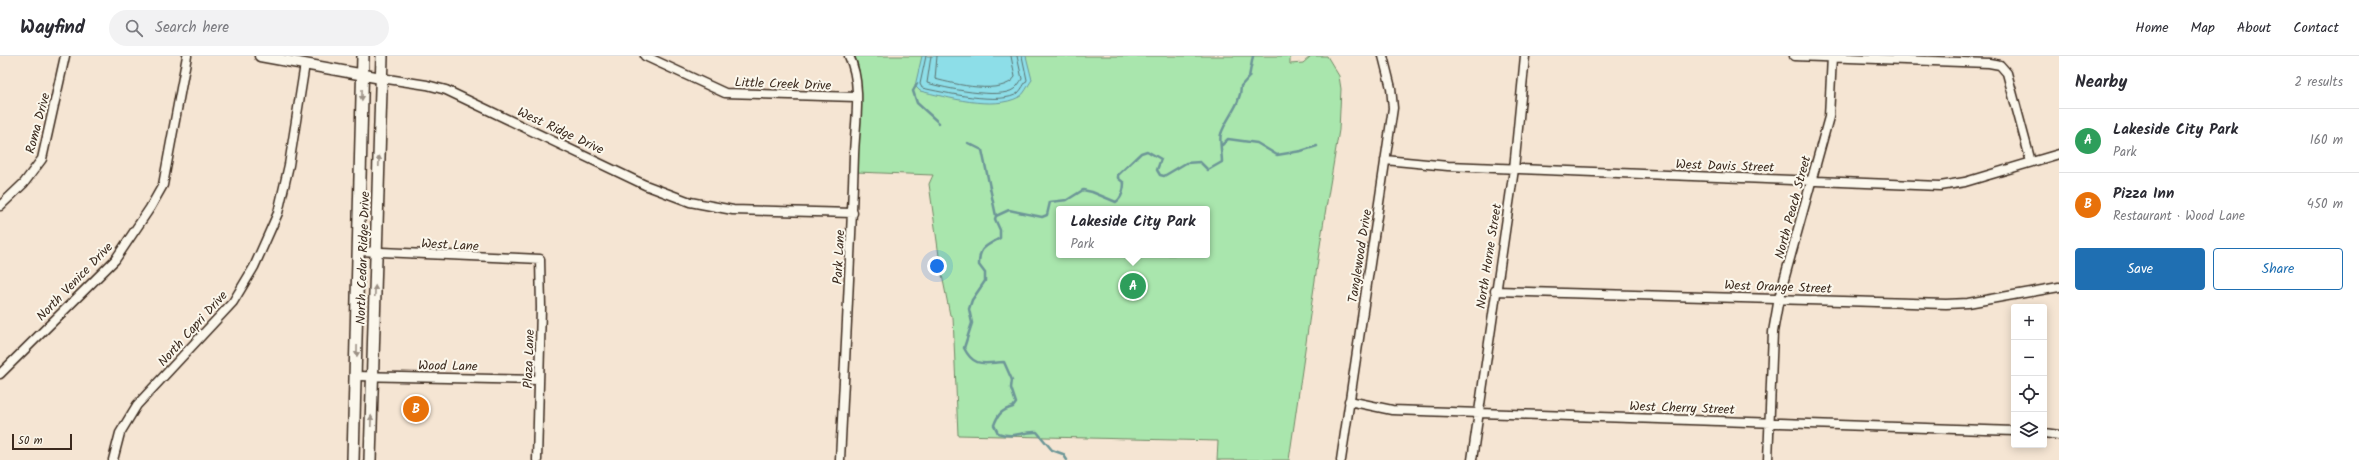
<!DOCTYPE html>
<html lang="en">
<head>
<meta charset="utf-8">
<style>
  :root { --surface:#fff; --page:#f2f2f3; --text:#2b2b33; --muted:#7c7c81; --line:#e1e1e2; --accent:#1f6fb2 }
  body { margin:0; font-family:Kalam,sans-serif; background:var(--page); color:var(--text) }
  .controls { position:absolute; right:12px; bottom:12px; display:grid; overflow:hidden; border-radius:4px; box-shadow:0 2px 10px #0003 }
  .controls button { width:36px; height:36px; display:grid; place-items:center; padding:0; border:0; border-bottom:1px solid var(--line); background:var(--surface); color:var(--text); font:20px sans-serif }
  .scale { position:absolute; left:12px; bottom:10px; width:60px; box-sizing:border-box; padding-left:4px; border:2px solid #3b2a1e; border-top:0; font-size:11px; line-height:14px; white-space:nowrap; color:#3b2a1e; -webkit-text-stroke:3px #fbf7ec; paint-order:stroke }
  .you { position:absolute; left:937px; top:210px; width:14px; height:14px; margin:-10px; border:3px solid #fff; border-radius:50%; background:#1a73e8; box-shadow:0 0 0 6px #1a73e833 }
  .badge { display:grid; place-items:center; width:26px; height:26px; border-radius:50%; background:var(--accent); color:#fff; font-size:13px; font-weight:700 }
  .pin { position:absolute; translate:-50% -50%; border:2px solid #fff; box-shadow:0 1px 4px #0006 }
  .popup { position:absolute; left:1056px; top:150px; width:154px; height:52px; box-sizing:border-box; display:grid; place-content:center; border-radius:4px; background:var(--surface); filter:drop-shadow(0 1px 3px #0005); font-size:13px; white-space:nowrap; color:var(--muted) }
  .popup b { font-size:15px; color:var(--text) }
  .popup::after { content:''; position:absolute; left:50%; top:100%; margin-left:-8px; border:8px solid transparent; border-top-color:var(--surface) }
  .list { margin:0; padding:0; list-style:none }
  h2 { display:flex; justify-content:space-between; align-items:center; height:52px; margin:0; padding:0 16px; font-size:17px }
  h2 small { font-size:13px; font-weight:400; color:var(--muted) }
  .list li { display:grid; grid-template-columns:26px 1fr auto; gap:12px; align-items:center; box-sizing:border-box; height:64px; padding:0 16px; border-top:1px solid var(--line) }
  .list b { display:block; font-size:15px; white-space:nowrap }
  .list p { margin:0; font-size:13px; white-space:nowrap; color:var(--muted) }
  .list em { font-size:13px; font-style:normal; color:var(--muted) }
  .actions { display:flex; gap:8px; padding:12px 16px }
  .actions a { flex:1; padding:9px 0; border:1px solid var(--accent); border-radius:4px; text-align:center; font-size:14px; color:var(--accent) }
  .actions .main { background:var(--accent); color:#fff }
  .icon { flex:none; width:22px; height:22px; fill:none; stroke:currentColor; stroke-width:2; stroke-linecap:round; stroke-linejoin:round }
  .map { position:relative; flex:none; width:2059px; height:404px; overflow:hidden }
  header { display:flex; align-items:center; gap:24px; box-sizing:border-box; height:56px; padding:0 20px; background:var(--surface); border-bottom:1px solid var(--line) }
  header strong { font-size:19px }
  nav { display:flex; gap:22px; margin-inline-start:auto; font-size:14px }
  .search { width:280px; height:36px; background:var(--page); display:flex; align-items:center; gap:10px; box-sizing:border-box; padding:0 14px; border-radius:22px; color:var(--muted); font-size:15px }
  main { display:flex }
  aside { flex:1; background:var(--surface) }
  .map>svg:first-child { display:block }
  .green { fill:#a9e6ad; stroke:#728866; fill-rule:evenodd }
  .water { fill:#8ddee8; stroke:#6c9697 }
  .lines { fill:none; stroke-linecap:round; stroke-linejoin:round }
  .shore { stroke:#5c726f; stroke-width:1 }
  .stream { stroke:#6c9697; stroke-width:2.5 }
  .minor-casing { stroke:#3b2a1e; stroke-width:11 }
  .tertiary-casing { stroke:#3b2a1e; stroke-width:13 }
  .secondary-casing { stroke:#3b2a1e; stroke-width:14 }
  .minor { stroke:#fbf7ec; stroke-width:8 }
  .tertiary { stroke:#fbf7ec; stroke-width:10 }
  .secondary { stroke:#fbf7ec; stroke-width:11 }
  .oneway { fill:#9b9085 }
  .labels { text-anchor:middle; stroke-width:4; stroke-linejoin:round; paint-order:stroke }
  .street-label { font-size:13px; fill:#3b2a1e; stroke:#fbf7ec }
</style>
</head>
<body>
<header>
<strong>Wayfind</strong>
<div class="search"><svg class="icon" aria-label="search" viewBox="0 0 24 24"><circle cx="10" cy="10" r="6"/><path d="M15 15l6 6"/></svg>Search here</div>
<nav><a>Home</a><a>Map</a><a>About</a><a>Contact</a></nav>
</header>
<main>
<div class="map">
<svg width="2059" height="404" viewBox="0 0 2059 404">
  <rect width="100%" height="100%" fill="#f5e5d3"/>
  <filter id="ink" filterUnits="userSpaceOnUse"><feTurbulence type="fractalNoise" baseFrequency=".025" numOctaves="2"/><feDisplacementMap in="SourceGraphic" scale="8" xChannelSelector="R" yChannelSelector="G"/><feConvolveMatrix kernelMatrix="1 2 1 2 8 2 1 2 1" color-interpolation-filters="sRGB"/></filter>
  <g filter="url(#ink)">
    <path class="green" d="M855 0H1290V8L1303 7 1311 0H1327L1339 20 1341 33 1339 74 1322 176 1289 404H1217L1218 385 958 379 953 261 950 259 941 214 929 128 933 119 856 116C858 82 867 32 855 0ZM1059 153H1207V199H1059Z"/>
    <path class="water" d="M922 0H1026L1032 24C1028 29 1024 39 1019 41 993 55 946 41 920 35L915 30Z"/>
    <g class="lines">
      <path class="shore" d="M926 0 920 28 922 32C941 36 1003 50 1018 37 1022 33 1024 28 1027 24L1022 0
        M931 0 927 27C944 32 1000 44 1014 33 1017 31 1020 26 1022 23L1017 0
        M937 0 935 23C954 28 1003 40 1015 21L1011 0"/>
      <path class="stream" d="M917 28 913 35 917 47 939 67
        M968 87 982 94 996 160 995 163 1000 174V182C985 191 979 191 979 209L985 217V225L972 244 969 253 972 267 964 292C974 312 984 307 1004 306L1012 324 1011 332 1016 347 1013 351C1002 354 998 358 994 369L998 377C1015 383 1021 375 1037 376L1052 394 1063 398 1067 404
        M1222 89 1228 83 1257 87 1277 99 1301 95 1317 90
        M996 160 1009 154 1042 161 1047 159 1050 146 1067 144 1083 134 1092 136 1116 146C1122 142 1124 133 1124 127L1118 122V119L1141 97 1147 95 1161 103 1157 114 1160 119 1164 120 1186 107 1200 106 1208 114 1222 106C1222 99 1219 83 1221 78 1227 60 1241 49 1241 30L1249 21 1253 0"/>
      <defs>
        <path id="minor" d="M645 0 725 37 856 41
          M1794 0 1989 7 2000 9 2007 17 2031 106
          M381 22 427 29 446 34 645 129 690 146 733 154 853 157
          M1385 104 1448 110 1940 130 1965 126 2059 98
          M0 150 24 127 42 103 65 0
          M359 195 540 203 541 252 537 404
          M1495 235 1946 248 1968 247 2059 231
          M0 318 115 204 150 152 163 129 187 0
          M356 320 539 324
          M1349 345 1392 354 2014 375
          M2044 377 2059 379
          M113 404 120 377 137 349 233 246 254 211 278 157 289 109 305 8
          M840 404C845 302 851 200 854 99 855 67 863 29 849 0
          M1341 404 1393 52 1391 32 1383 0
          M1472 404 1514 113 1525 0
          M1768 404 1773 276 1779 242 1829 61 1832 0"/>
        <path id="tertiary" d="M260 0 381 22"/>
        <path id="secondary" d="M353 404 363 0
          M370 404 382 0"/>
      </defs>
      <use href="#minor" class="minor-casing"/>
      <use href="#tertiary" class="tertiary-casing"/>
      <use href="#secondary" class="secondary-casing"/>
      <use href="#minor" class="minor"/>
      <use href="#tertiary" class="tertiary"/>
      <use href="#secondary" class="secondary"/>
    </g>
    <defs><path id="oneway-solid" d="M-6-.8H1V-3.2L6.5 0L1 3.2V.8H-6Z"/></defs>
    <g class="oneway">
      <use href="#oneway-solid" transform="translate(362 39) rotate(91)"/>
      <use href="#oneway-solid" transform="translate(379 105) rotate(-88)"/>
      <use href="#oneway-solid" transform="translate(375 235) rotate(-88)"/>
      <use href="#oneway-solid" transform="translate(357 295) rotate(91)"/>
      <use href="#oneway-solid" transform="translate(371 365) rotate(-88)"/>
    </g>
  </g>
  <g class="labels">
    <g class="street-label">
      <text transform="translate(783 27) rotate(2)" y="5">Little Creek Drive</text>
      <text transform="translate(37 67) rotate(-75)" y="5">Roma Drive</text>
      <text transform="translate(561 74) rotate(25)" y="5">West Ridge Drive</text>
      <text transform="translate(1725 109) rotate(2)" y="5">West Davis Street</text>
      <text transform="translate(1792 151) rotate(-75)" y="5">North Peach Street</text>
      <text transform="translate(450 188) rotate(3)" y="5">West Lane</text>
      <text transform="translate(1359 200) rotate(-81)" y="5">Tanglewood Drive</text>
      <text transform="translate(1488 200) rotate(-81)" y="5">North Horne Street</text>
      <text transform="translate(838 201) rotate(-87)" y="5">Park Lane</text>
      <text transform="translate(362 202) rotate(-88)" y="5">North Cedar Ridge Drive</text>
      <text transform="translate(74 225) rotate(-46)" y="5">North Venice Drive</text>
      <text transform="translate(1778 230) rotate(2)" y="5">West Orange Street</text>
      <text transform="translate(192 272) rotate(-48)" y="5">North Capri Drive</text>
      <text transform="translate(528 303) rotate(-88)" y="5">Plaza Lane</text>
      <text transform="translate(448 309) rotate(1)" y="5">Wood Lane</text>
      <text transform="translate(1682 351) rotate(2)" y="5">West Cherry Street</text>
    </g>
  </g>
</svg>
<div class="controls">
<button>+</button>
<button>−</button>
<button><svg class="icon" aria-label="locate" viewBox="0 0 24 24"><circle cx="12" cy="12" r="6"/><path d="M12 2v4M12 18v4M2 12h4M18 12h4"/></svg></button>
<button><svg class="icon" aria-label="layers" viewBox="0 0 24 24"><path d="M12 4l9 5-9 5-9-5zM3 14l9 5 9-5"/></svg></button>
</div>
<div class="scale">50 m</div>
<div class="you"></div>
<div class="pin badge" style="left:1133px;top:230px;background:#2e9e5b">A</div>
<div class="popup"><b>Lakeside City Park</b>Park</div>
<div class="pin badge" style="left:416px;top:353px;background:#e8710a">B</div>
</div>
<aside>
<h2>Nearby<small>2 results</small></h2>
<ul class="list">
<li><span class="badge" style="background:#2e9e5b">A</span><div><b>Lakeside City Park</b><p>Park</p></div><em>160 m</em></li>
<li><span class="badge" style="background:#e8710a">B</span><div><b>Pizza Inn</b><p>Restaurant · Wood Lane</p></div><em>450 m</em></li>
</ul>
<div class="actions"><a class="main">Save</a><a>Share</a></div>
</aside>
</main>
</body>
</html>
